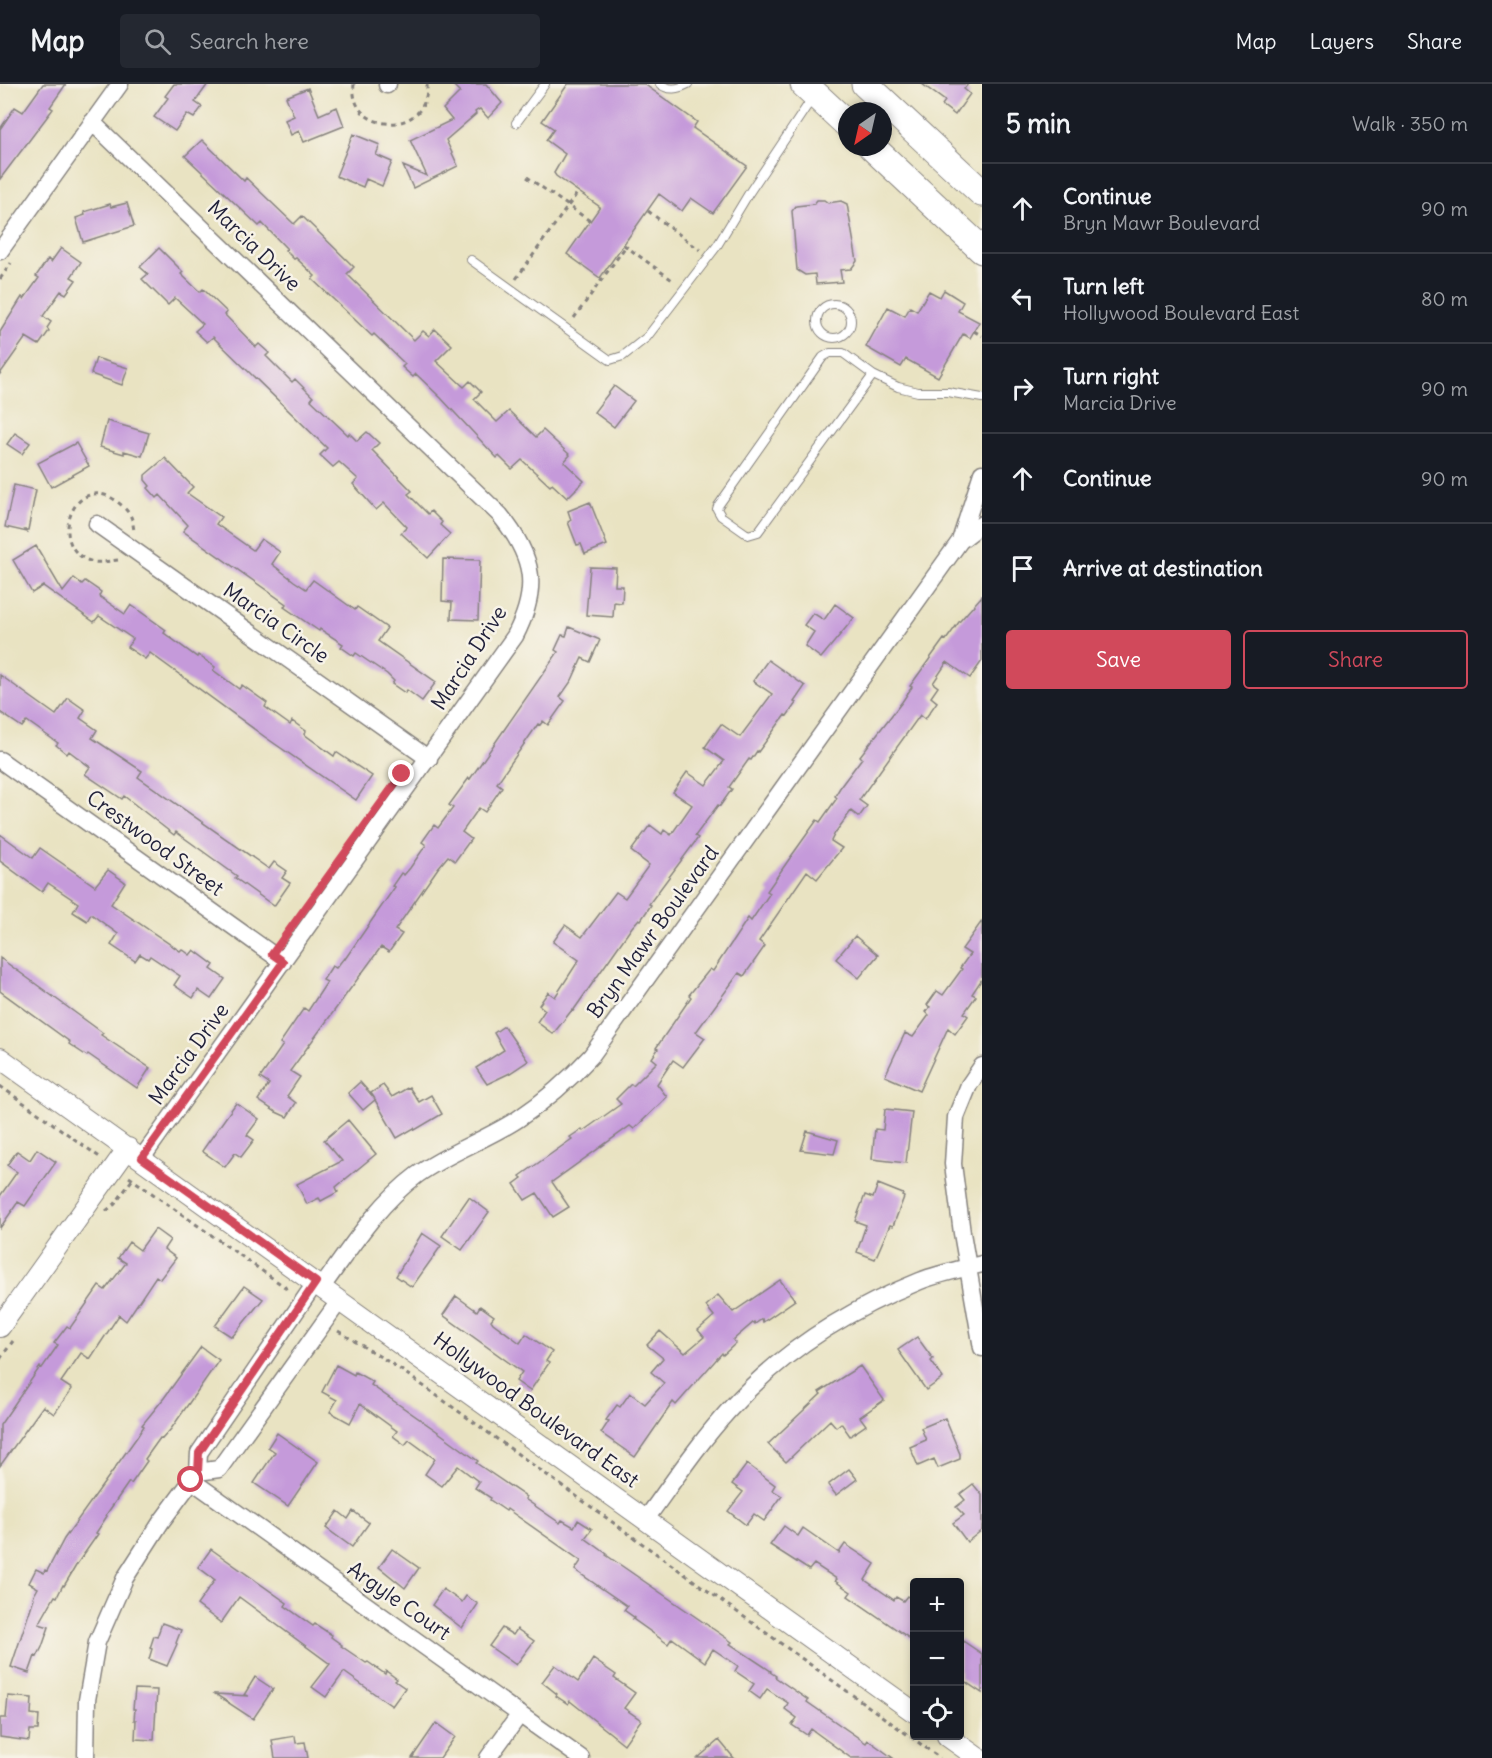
<!DOCTYPE html>
<html lang="en">
<head>
<meta charset="utf-8">
<style>
  :root { --surface:#171b24; --page:#242831; --text:#f1f3f6; --muted:#9ea1a6; --line:#363941; --accent:#d1495b }
  body { margin:0; font-family:Delius,sans-serif; background:var(--page); color:var(--text) }
  .controls { position:absolute; right:18px; bottom:18px; display:grid; overflow:hidden; border-radius:6px; box-shadow:0 3px 9px #0003 }
  .controls button { width:54px; height:54px; display:grid; place-items:center; padding:0; border:0; border-bottom:2px solid var(--line); background:var(--surface); color:var(--text); font:30px sans-serif }
  .compass { position:absolute; left:838px; top:18px; width:54px; height:54px; border-radius:50%; background:var(--surface); box-shadow:0 3px 9px #0003; rotate:214deg }
  .stop { position:absolute; width:18px; height:18px; margin:-14px; border:4px solid #d1495b; border-radius:50%; background:#fff }
  .stop.end { background:#d1495b; border-color:#fff; box-shadow:0 2px 6px #0008 }
  .list { margin:0; padding:0; list-style:none }
  h2 { display:flex; justify-content:space-between; align-items:center; height:78px; margin:0; padding:0 24px; font-size:26px }
  h2 small { font-size:20px; font-weight:400; color:var(--muted) }
  .list li { display:grid; grid-template-columns:39px 1fr auto; gap:18px; align-items:center; box-sizing:border-box; height:90px; padding:0 24px; border-top:2px solid var(--line) }
  .list b { display:block; font-size:22px; white-space:nowrap }
  .list p { margin:0; font-size:20px; white-space:nowrap; color:var(--muted) }
  .list em { font-size:20px; font-style:normal; color:var(--muted) }
  .actions { display:flex; gap:12px; padding:18px 24px }
  .actions a { flex:1; padding:14px 0; border:2px solid var(--accent); border-radius:6px; text-align:center; font-size:21px; color:var(--accent) }
  .actions .main { background:var(--accent); color:#fff }
  .icon { flex:none; width:33px; height:33px; fill:none; stroke:currentColor; stroke-width:2; stroke-linecap:round; stroke-linejoin:round }
  .map { position:relative; flex:none; width:982px; height:1674px; overflow:hidden }
  header { display:flex; align-items:center; gap:36px; box-sizing:border-box; height:84px; padding:0 30px; background:var(--surface); border-bottom:2px solid var(--line) }
  header strong { font-size:28px }
  nav { display:flex; gap:33px; margin-inline-start:auto; font-size:21px }
  .search { width:420px; height:54px; background:var(--page); display:flex; align-items:center; gap:15px; box-sizing:border-box; padding:0 21px; border-radius:6px; color:var(--muted); font-size:22px }
  main { display:flex }
  aside { flex:1; background:var(--surface) }
  .map>svg:first-child { display:block }
  .building { fill:#c59ada }
  .lines { fill:none; stroke-linecap:round; stroke-linejoin:round }
  .service-casing { stroke:#86827e; stroke-width:10 }
  .minor-casing { stroke:#86827e; stroke-width:19 }
  .tertiary-casing { stroke:#86827e; stroke-width:22 }
  .trunk-casing { stroke:#86827e; stroke-width:29 }
  .path { stroke:#86827e; stroke-width:3; stroke-dasharray:4.5 4.5; stroke-linecap:butt }
  .service { stroke:#fff; stroke-width:8 }
  .minor { stroke:#fff; stroke-width:16 }
  .tertiary { stroke:#fff; stroke-width:20 }
  .trunk { stroke:#fff; stroke-width:27 }
  .route { stroke:#d1495b; stroke-width:8 }
  .labels { text-anchor:middle; stroke-width:5; stroke-linejoin:round; paint-order:stroke }
  .street-label { font-size:21px; fill:#22223b; stroke:#f7f3e8 }
</style>
</head>
<body>
<header>
<strong>Map</strong>
<div class="search"><svg class="icon" aria-label="search" viewBox="0 0 24 24"><circle cx="10" cy="10" r="6"/><path d="M15 15l6 6"/></svg>Search here</div>
<nav><a>Map</a><a>Layers</a><a>Share</a></nav>
</header>
<main>
<div class="map">
<svg width="982" height="1674" viewBox="0 0 982 1674">
  <rect width="100%" height="100%" fill="#f7f3e8"/>
  <filter id="ink" filterUnits="userSpaceOnUse"><feTurbulence type="fractalNoise" baseFrequency=".0167" numOctaves="2"/><feDisplacementMap in="SourceGraphic" scale="12" xChannelSelector="R" yChannelSelector="G"/><feConvolveMatrix kernelMatrix="1 2 1 2 8 2 1 2 1" color-interpolation-filters="sRGB"/></filter>
  <filter id="wash" filterUnits="userSpaceOnUse"><feTurbulence type="fractalNoise" baseFrequency=".008" numOctaves="4" result="noise"/><feDisplacementMap in="SourceGraphic" scale="24" xChannelSelector="R" yChannelSelector="G"/><feGaussianBlur stdDeviation="1.35" result="paint"/><feColorMatrix in="noise" values="0 0 0 0 0 0 0 0 0 0 0 0 0 0 0 0 0 1.4 0 .05"/><feComposite in="paint" operator="in"/></filter>
  <g filter="url(#wash)">
    <rect width="100%" height="100%" fill="#e9e3c2"/>
    <g id="blocks">
      <path class="building" d="M43 0H66L50 23 53 25 0 95V45L15 23 23 28Z
        M174 0H208L195 18 202 23 194 34 187 30 175 47 154 33 168 14 165 12Z
        M452 0H486L502 19 488 34 480 25 478 26 475 28 476 30 446 56 458 82 413 104 403 82 427 92 410 56 452 36 443 25 460 8Z
        M568 0H644L697 38 693 44 747 82 713 129 691 114 682 127 659 110 600 194 567 170 600 123 556 92 554 89 565 70 546 56 554 45 542 37Z
        M922 0H968L964 5 970 10 955 31 942 21 945 17Z
        M308 4 319 31 337 23 344 42 304 58 299 47 291 51 285 36 294 32 286 13Z
        M353 50 380 61 376 71 392 78 382 102 366 95 363 103 336 92Z
        M202 56 244 97 246 94 294 140 302 132 354 183 347 190 414 256 423 247 429 252 435 245 452 261 436 277 464 303 470 297 481 308 474 315 497 338 509 327 536 353 543 346 570 371 564 378 584 397 567 414 552 400 550 402 522 376 512 385 499 372 497 374 441 314 416 290 413 293 402 283 405 280 374 250 372 252 312 195 315 192 296 174 294 175 285 166 287 165 262 139 259 142 185 72Z
        M817 116H824L828 119 841 117 847 120 857 177 851 185 840 186 842 198 816 200 815 190 805 191 797 186 792 127 796 122 814 120Z
        M127 119 134 142 83 158 76 134 85 131 84 128 110 120 111 123Z
        M61 164 81 178 71 193 76 196 66 210 61 207 43 232 51 238 47 244 49 247 39 261 26 253 0 290V248L22 213 24 215 39 194 36 192 48 175 51 178Z
        M159 164 183 188 181 190 200 208 203 205 227 228 225 231 256 263 259 260 269 269 266 272 292 298 295 295 313 313 311 316 348 351 349 349 357 357 367 348 379 359 372 366 412 407 408 410 428 430 431 427 442 438 440 441 450 450 428 474 401 449 407 443 384 419 376 426 353 400 358 395 339 378 333 383 320 371 327 364 213 253 207 258 195 247 203 240 175 214 168 221 142 195 148 190 140 183Z
        M944 206 963 218 958 227 979 238 970 254 963 250 938 293 906 275 901 283 866 263 888 223 905 232 910 223 917 227 929 207 940 213Z
        M96 274 128 284 122 301 91 290Z
        M614 302 634 317 614 343 594 328Z
        M107 337 149 349 142 372 124 367V370L100 363Z
        M15 349 30 359 22 370 7 360Z
        M76 359 89 382 51 403 38 379Z
        M165 374 193 403 187 409 221 433 216 440 253 466 261 455 280 468 272 480 294 497 306 505 313 496 355 526 357 523 387 544 378 557 436 598 422 617 407 606 405 609 392 600 394 597 387 590 356 569 354 572 341 563 343 560 320 545 319 547 284 523 286 520 183 447 188 441 160 411 157 414 148 404 150 402 145 396V391Z
        M14 401 36 406 28 446H25L27 448 5 443Z
        M590 418 607 461 585 470 581 460 577 461 568 438 571 436 568 427Z
        M36 462 63 508 74 494 82 500 85 497 101 508 99 512 125 530 131 521 166 546 164 549 197 573 198 571 215 583 213 586 239 605 242 601 267 619 265 623 290 641 292 637 306 647 304 650 334 672 336 668 372 692 356 716 265 653 150 569 145 575 127 563 133 555 99 532 94 538 43 502 32 509 13 476Z
        M443 475 480 476 478 536 451 535 452 518 442 517Z
        M590 483 616 484 615 502H623L622 519 614 518 613 533 586 531Z
        M982 512V577L970 594 947 578 933 599 938 603 931 613 937 618 925 635 920 631 859 716 867 722 859 733 851 727 835 749 831 757 842 764 817 795 807 787 759 857 765 862 744 892 739 889 696 948 705 954 683 983 673 976 657 1000 667 1013 634 1045 630 1042 552 1098 569 1123 553 1133 537 1109 525 1116 514 1100 522 1094 520 1092 572 1055 570 1053 582 1045 583 1047 621 1020 616 1015 631 1000 633 1002 657 978 652 974 658 965 656 964 691 913 689 911 710 885 713 887 748 834 751 837 770 809 767 807 790 774 817 736 820 738 837 714 835 712 841 702 862 674 860 672 902 618 912 603 910 602 944 555 946 556 959 538Z
        M835 520 854 534 821 574 805 562 814 548 804 541 813 529 824 536Z
        M569 543 600 556 590 578 582 574 572 596 560 613 565 617 548 641 543 637 540 641 538 640 497 699 502 703 485 728 479 724 462 748 471 755 455 777 448 772 438 784 395 846 402 850 389 868 381 863 290 987 300 993 287 1012 296 1019 287 1033 276 1028 258 1016 269 1000 260 994 283 961 280 959 304 924 308 927 327 898 323 896 332 882 336 884 344 874 345 875 395 803 392 802 401 789 404 791 410 784 426 761 422 758 434 741 438 744 453 724 449 721 469 694 470 695 558 568 555 566 562 551 566 552Z
        M768 576 805 602 794 618 796 619 787 632 785 631 758 668 757 667 751 676 749 675 729 703 732 705 720 722 718 721 695 752 698 754 649 820 651 821 641 836 639 835 632 843 573 927 572 926 553 950 537 938 545 926 539 921 548 908 555 913 579 876 553 858 565 841 582 853 616 808 625 814 649 781 631 767 650 741 662 750 664 746 671 751 692 721 673 708 687 688 706 701 724 677 705 663 721 640 740 653 772 610 753 597Z
        M0 591 56 631 68 614 85 626 80 634 97 646 92 654 142 687 138 693 269 785 274 778 287 787 282 794 290 799 274 822 235 794 237 792 176 748 174 751 124 712 122 715 85 690 90 683 69 667 67 670 56 661 58 659 27 637 22 643 0 628Z
        M0 750 33 774 40 764 95 802 108 786 125 798 111 820 180 867 182 865 190 871 194 866 214 881 211 885 225 895 211 915 198 906 193 914 174 901 180 892 150 872 148 875 140 870 135 877 111 861 118 850 91 830 87 837 73 828 78 819 48 799 42 808 0 777Z
        M982 837V895L972 910 976 912 964 929 968 932 955 950 948 944 919 1007 885 992 905 949 913 953 929 931 926 928 930 923 927 921 937 907 943 911 962 885 960 884 970 870 962 865Z
        M855 852 878 871 859 894 836 875Z
        M0 874 88 938 103 949 101 951 150 984 137 1004 88 970 87 972 69 960 70 958 0 907Z
        M504 942 528 977 510 989 487 1000 476 984 504 966 494 949Z
        M360 998 375 1015 371 1009 383 1001 392 1013 409 1003 419 1018 431 1011 442 1030 415 1046 414 1044 397 1054 375 1016 363 1026 348 1009Z
        M236 1019 259 1035 247 1051 254 1056 241 1073 235 1069 225 1083 202 1067Z
        M885 1025 912 1028 906 1079 872 1075 875 1045 883 1046Z
        M348 1036 376 1070 336 1103 338 1108 321 1117 319 1114 307 1120 297 1100 342 1077 324 1056Z
        M807 1047 838 1056 834 1070 801 1066Z
        M37 1065 56 1078 25 1122 18 1118 0 1144V1112L17 1088 7 1081 17 1067 30 1076Z
        M878 1100 903 1110 902 1112 904 1113 893 1142 890 1141 875 1175 857 1168 866 1141 855 1137 865 1111 873 1114Z
        M469 1113 489 1128 462 1166 442 1152Z
        M155 1145 170 1156 164 1165 176 1174 160 1195 156 1192 126 1237 119 1231 90 1275 81 1269 61 1298 72 1305 54 1330 43 1322 0 1382V1341L40 1283 42 1284 58 1261 54 1259 67 1242 70 1244 99 1202 105 1206 126 1179 118 1174 129 1158 140 1166Z
        M422 1149 441 1162 412 1203 396 1192Z
        M780 1196 795 1216 763 1238 762 1235 755 1240 754 1238 733 1256 736 1259 723 1271 722 1269 676 1321 673 1318 635 1373 601 1349 609 1337 606 1336 617 1321 620 1323 630 1309 645 1320 664 1299 651 1288 663 1274 647 1261 660 1247 685 1269 704 1253 698 1246 714 1232 706 1222 718 1211 733 1228Z
        M244 1202 263 1215 232 1253 215 1242Z
        M456 1212 477 1227 480 1222 494 1232 491 1236 493 1239 520 1259 526 1250 552 1268 546 1277 549 1279 530 1307 516 1297 522 1288 443 1231Z
        M917 1253 933 1275 931 1277 943 1294 926 1306 898 1266Z
        M201 1263 219 1276 171 1345 162 1355 160 1354 145 1375 147 1377 131 1400 129 1398 106 1431 107 1432 96 1449 98 1450 77 1480 64 1502 63 1501 57 1513 55 1512 39 1540 49 1543 42 1563 37 1573 35 1572 29 1589 11 1583 34 1514 33 1513 38 1504 29 1499 36 1485 44 1489 45 1486 47 1487 64 1455 137 1353 144 1342 142 1341 164 1314Z
        M336 1281 354 1291 355 1288 373 1298 371 1301 441 1350 478 1377 476 1379 526 1413 525 1415 560 1439 562 1436 574 1443 578 1436 592 1445 585 1454 607 1470 606 1471 732 1558 730 1560 771 1587 770 1588 776 1592 775 1593 808 1616 807 1618 866 1659 868 1656 893 1674H851L811 1645 807 1651 792 1641 797 1634 785 1625 788 1619 767 1605 760 1615 749 1607 754 1600 735 1587 738 1582 713 1565 705 1578 672 1554 668 1560 633 1535 635 1534 624 1526 627 1522 575 1486 581 1477 507 1425 506 1427 490 1416 491 1414 475 1404 479 1398 458 1382 442 1402 425 1390 435 1375 409 1356 405 1361 393 1352 397 1347 360 1320 350 1339 330 1328 337 1316 322 1308Z
        M860 1282 884 1316 860 1333 866 1341 850 1352 841 1339 836 1343 830 1336 786 1378 768 1360 821 1310 819 1308Z
        M945 1334 960 1370V1375L938 1384 934 1375 918 1382 910 1363 926 1356 921 1344Z
        M277 1349 318 1378 288 1422 254 1399 275 1368 268 1363Z
        M747 1380 775 1401 772 1406 782 1412 764 1437 754 1430 746 1441 728 1427 743 1408 732 1400Z
        M849 1385 857 1395 836 1411 828 1401Z
        M973 1400 982 1411V1446L967 1458 953 1439 964 1431 956 1423 965 1416 960 1410Z
        M338 1427 348 1435 353 1427 369 1439 352 1463 326 1444Z
        M784 1442 798 1452 803 1444 839 1469 845 1460 875 1480 865 1496 894 1516 896 1513 903 1517 907 1512 915 1518V1558L848 1512 851 1508 835 1497 837 1495 814 1480 809 1486 770 1461Z
        M211 1465 287 1519 285 1522 313 1542 315 1540 332 1551 331 1553 342 1561 341 1562 366 1579 368 1578 385 1590 386 1587 397 1595 395 1597 405 1604 392 1622 344 1588 326 1613 312 1603 330 1580 239 1513 221 1539 197 1521 215 1496 198 1483Z
        M392 1465 419 1484 405 1504 379 1483Z
        M443 1505 462 1518 466 1512 478 1520 462 1544 432 1521Z
        M162 1539 181 1546 176 1559 177 1560 167 1582 149 1575 152 1565 150 1564 154 1552 157 1553Z
        M502 1544 513 1551 517 1545 534 1557 516 1581 489 1562Z
        M960 1555 982 1570V1609L960 1594Z
        M593 1575 616 1591 614 1594 635 1609 624 1624 641 1636 624 1660 570 1617 568 1620 556 1612 557 1610 542 1598 555 1581 578 1598Z
        M255 1593 273 1605 253 1635 215 1610 249 1612 244 1611Z
        M135 1605 157 1606 154 1656 135 1655 136 1636H134L135 1625H133Z
        M8 1612 32 1614 31 1630 39 1631 38 1646H30L29 1657 0 1653V1634H6Z
        M436 1639 455 1653 440 1674H412Z
        M295 1652 296 1659 305 1658 308 1674H275L272 1656Z
        M719 1656 734 1674H698Z"/>
    </g>
  </g>
  <g filter="url(#ink)">
    <use href="#blocks" fill-opacity="0" stroke="#86827e" stroke-width="1.5"/>
    <g class="lines">
      <defs>
        <path id="service" d="M660 0C669 7 678 5 688 0
          M516 39 545 0
          M471 176 610 276 623 272 647 253 717 162 749 109 813 13
          M817 237a17 17 0 1 1 34 0a17 17 0 1 1-34 0Z
          M873 291 758 448 748 451 721 432 717 425 718 422 823 273 830 269H843L873 291 898 303 918 308H948L982 314"/>
        <path id="minor" d="M387 1 388 0
          M92 38 500 431C534 473 540 504 515 552L142 1074
          M0 167 120 0
          M97 440 429 675
          M960 457 982 440
          M0 676 283 878
          M982 982 969 1001 956 1033 953 1080 962 1149 982 1264
          M322 1203C351 1163 377 1121 417 1091 449 1068 486 1056 518 1035 545 1017 569 996 591 972L960 457 982 389
          M198 1388 219 1385 340 1216
          M191 1396 581 1674
          M646 1435C673 1398 698 1360 729 1326 781 1268 848 1226 920 1197 940 1189 962 1185 982 1180
          M86 1674 87 1616 97 1558 125 1494 161 1438 198 1388 199 1369 316 1198
          M488 1674 520 1630"/>
        <path id="tertiary" d="M0 974 914 1628
          M0 1243 128 1064
          M947 1652 978 1674"/>
        <path id="trunk" d="M804 0 847 40
          M865 0 982 109
          M872 63 982 166"/>
      </defs>
      <use href="#service" class="service-casing"/>
      <use href="#minor" class="minor-casing"/>
      <use href="#tertiary" class="tertiary-casing"/>
      <use href="#trunk" class="trunk-casing"/>
      <path class="path" d="M354 0C348 51 430 54 427 0
        M527 93 590 137
        M648 127 700 166
        M624 161 675 198
        M0 195 11 179
        M516 195 578 108
        M574 234 626 162
        M974 247 982 252
        M118 476C109 477 99 480 90 477 47 463 73 388 115 416 120 420 128 426 131 433 133 437 133 442 134 446
        M0 1002 101 1074
        M129 1093 285 1203 288 1209
        M106 1127 115 1120 132 1096
        M338 1247 397 1283 940 1674
        M0 1275 13 1257"/>
      <use href="#service" class="service"/>
      <use href="#minor" class="minor"/>
      <use href="#tertiary" class="tertiary"/>
      <use href="#trunk" class="trunk"/>
    </g>
  </g>
  <g class="lines" filter="url(#ink)">
    <path class="route" d="M191 1396 198 1388 199 1369 316 1198 142 1074 283 878 272 870 402 690"/>
  </g>
  <g class="labels">
    <g class="street-label">
      <text transform="translate(254 162) rotate(44)" y="7">Marcia Drive</text>
      <text transform="translate(276 539) rotate(35)" y="7">Marcia Circle</text>
      <text transform="translate(469 574) rotate(-57)" y="7">Marcia Drive</text>
      <text transform="translate(155 759) rotate(36)" y="7">Crestwood Street</text>
      <text transform="translate(653 848) rotate(-54)" y="7">Bryn Mawr Boulevard</text>
      <text transform="translate(189 970) rotate(-54)" y="7">Marcia Drive</text>
      <text transform="translate(536 1326) rotate(36)" y="7">Hollywood Boulevard East</text>
      <text transform="translate(399 1517) rotate(35)" y="7">Argyle Court</text>
    </g>
  </g>
</svg>
<div class="controls">
<button>+</button>
<button>−</button>
<button><svg class="icon" aria-label="locate" viewBox="0 0 24 24"><circle cx="12" cy="12" r="6"/><path d="M12 2v4M12 18v4M2 12h4M18 12h4"/></svg></button>
</div>
<svg class="compass" viewBox="-18 -18 36 36"><path d="M0-13l5 13h-10z" fill="#e53935"/><path d="M0 13l5-13h-10z" fill="#9ea1a6"/></svg>
<div class="stop" style="left:191px;top:1396px"></div>
<div class="stop end" style="left:402px;top:690px"></div>
</div>
<aside>
<h2>5 min<small>Walk · 350 m</small></h2>
<ul class="list">
<li><svg class="icon" aria-label="ahead" viewBox="0 0 24 24"><path d="M12 20V5M6 11l6-6 6 6"/></svg><div><b>Continue</b><p>Bryn Mawr Boulevard</p></div><em>90 m</em></li>
<li><svg class="icon" aria-label="left" viewBox="0 0 24 24"><path d="M17 20v-9H6M10 6l-5 5 5 5"/></svg><div><b>Turn left</b><p>Hollywood Boulevard East</p></div><em>80 m</em></li>
<li><svg class="icon" aria-label="right" viewBox="0 0 24 24"><path d="M7 20v-9h11M14 6l5 5-5 5"/></svg><div><b>Turn right</b><p>Marcia Drive</p></div><em>90 m</em></li>
<li><svg class="icon" aria-label="ahead" viewBox="0 0 24 24"><path d="M12 20V5M6 11l6-6 6 6"/></svg><div><b>Continue</b></div><em>90 m</em></li>
<li><svg class="icon" aria-label="arrive" viewBox="0 0 24 24"><path d="M6 21V4h12l-3 4 3 4H6"/></svg><div><b>Arrive at destination</b></div></li>
</ul>
<div class="actions"><a class="main">Save</a><a>Share</a></div>
</aside>
</main>
</body>
</html>
